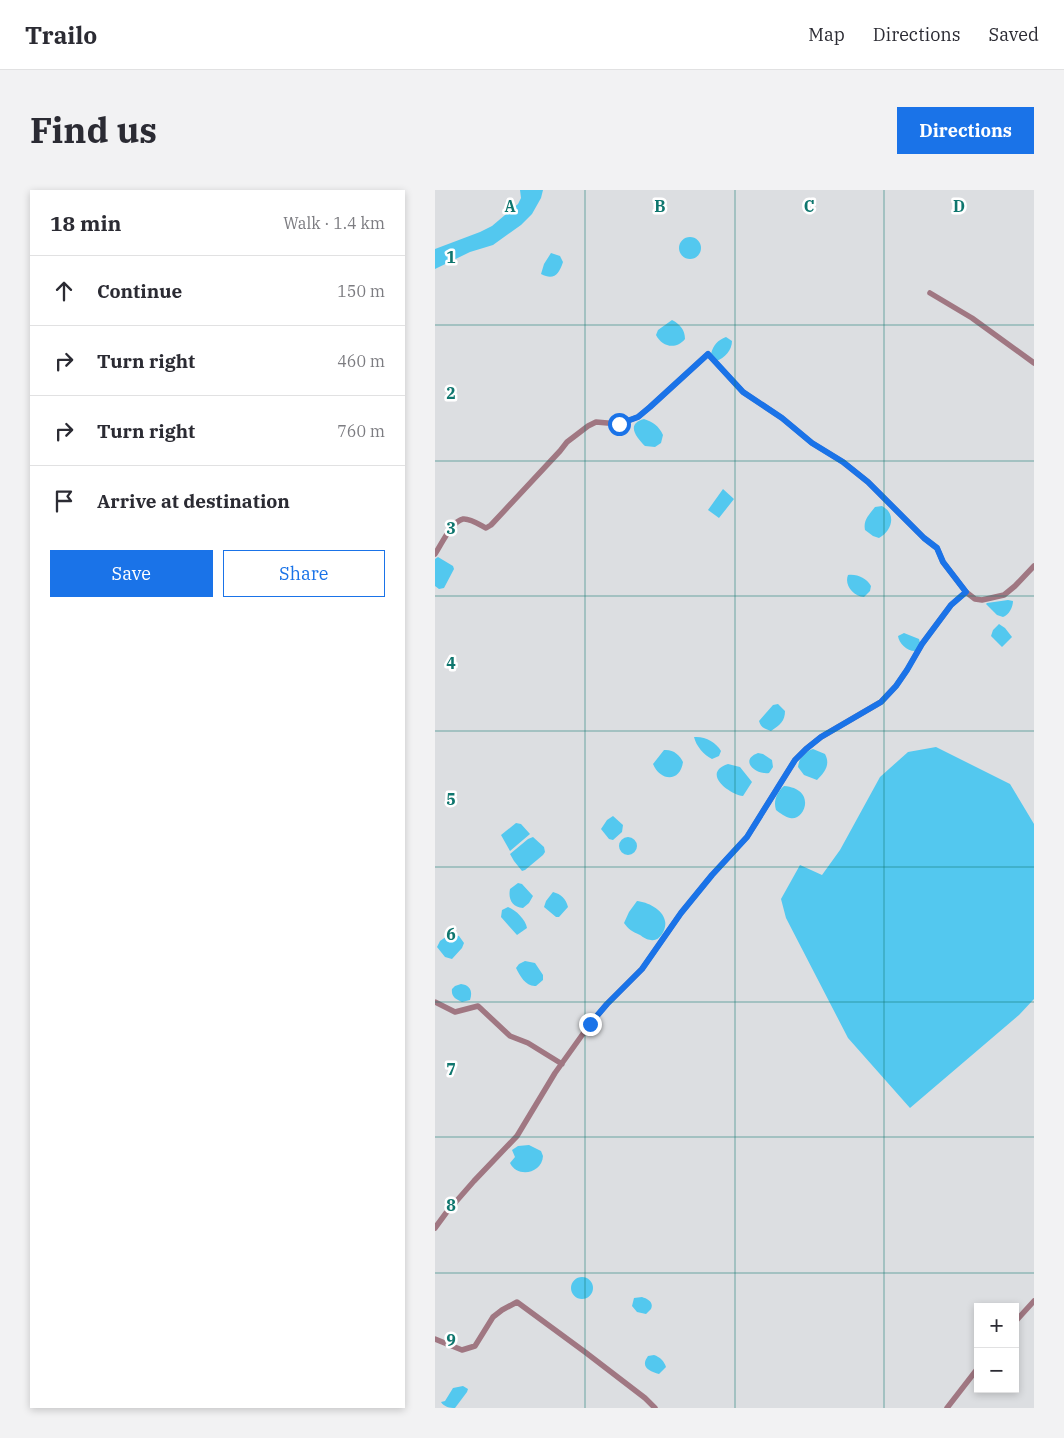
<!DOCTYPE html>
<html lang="en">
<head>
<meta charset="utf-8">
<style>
  :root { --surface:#fff; --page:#f2f2f3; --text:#2b2b33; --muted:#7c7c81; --line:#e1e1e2; --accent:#1a73e8 }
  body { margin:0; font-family:"IBM Plex Serif",serif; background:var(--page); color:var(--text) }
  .controls { position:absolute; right:15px; bottom:15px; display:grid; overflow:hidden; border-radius:0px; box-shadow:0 2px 8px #0003 }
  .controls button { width:45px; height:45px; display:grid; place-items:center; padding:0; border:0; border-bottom:1px solid var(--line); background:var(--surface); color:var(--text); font:25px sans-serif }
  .stop { position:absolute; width:15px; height:15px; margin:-11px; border:4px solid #1a73e8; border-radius:50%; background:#fff }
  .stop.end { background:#1a73e8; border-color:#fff; box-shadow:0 1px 5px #0008 }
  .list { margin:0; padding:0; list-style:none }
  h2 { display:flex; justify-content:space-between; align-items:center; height:65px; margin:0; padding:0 20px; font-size:21px }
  h2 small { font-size:16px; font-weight:400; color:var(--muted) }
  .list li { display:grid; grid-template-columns:32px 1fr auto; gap:15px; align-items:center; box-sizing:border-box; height:70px; padding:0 20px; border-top:1px solid var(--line) }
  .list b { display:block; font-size:19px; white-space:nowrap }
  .list em { font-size:16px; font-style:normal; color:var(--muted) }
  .actions { display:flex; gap:10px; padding:15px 20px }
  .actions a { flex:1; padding:11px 0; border:1px solid var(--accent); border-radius:0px; text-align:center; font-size:18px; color:var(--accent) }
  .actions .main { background:var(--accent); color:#fff }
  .icon { flex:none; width:28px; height:28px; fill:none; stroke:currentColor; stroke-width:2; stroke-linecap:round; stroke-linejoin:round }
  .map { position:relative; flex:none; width:599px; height:1218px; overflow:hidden; border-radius:0px }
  header { display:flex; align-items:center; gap:30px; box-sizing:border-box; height:70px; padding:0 25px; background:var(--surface); border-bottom:1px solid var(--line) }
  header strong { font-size:24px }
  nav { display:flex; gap:28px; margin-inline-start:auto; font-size:18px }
  .intro { display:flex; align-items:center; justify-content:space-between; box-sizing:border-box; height:120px; padding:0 30px }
  h1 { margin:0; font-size:35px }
  .button { padding:12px 22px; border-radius:0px; background:var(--accent); color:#fff; font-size:18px; font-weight:700 }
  main { display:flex; gap:30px; padding:0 30px }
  aside { flex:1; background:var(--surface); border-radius:0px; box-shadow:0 2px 8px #0003 }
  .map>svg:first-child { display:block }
  .water { fill:#53c8ef }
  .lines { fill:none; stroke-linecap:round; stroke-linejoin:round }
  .minor { stroke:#a07782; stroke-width:5.5 }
  .route { stroke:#1a73e8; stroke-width:6 }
  .grid { fill:none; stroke:#0f766e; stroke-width:1; stroke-opacity:0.55 }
  .grid-label { font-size:16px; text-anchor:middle; font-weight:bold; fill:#0f766e; stroke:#fff; stroke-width:5; stroke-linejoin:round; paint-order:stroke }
</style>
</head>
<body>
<header>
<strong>Trailo</strong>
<nav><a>Map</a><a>Directions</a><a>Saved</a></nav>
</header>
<div class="intro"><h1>Find us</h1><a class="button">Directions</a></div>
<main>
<aside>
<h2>18 min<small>Walk · 1.4 km</small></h2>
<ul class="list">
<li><svg class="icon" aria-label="ahead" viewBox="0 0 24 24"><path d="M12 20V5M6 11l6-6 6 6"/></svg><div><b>Continue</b></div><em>150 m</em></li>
<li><svg class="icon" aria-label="right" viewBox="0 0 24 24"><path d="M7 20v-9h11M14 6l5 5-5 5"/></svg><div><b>Turn right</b></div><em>460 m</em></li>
<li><svg class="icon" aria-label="right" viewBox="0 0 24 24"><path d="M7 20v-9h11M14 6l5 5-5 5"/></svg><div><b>Turn right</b></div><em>760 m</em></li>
<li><svg class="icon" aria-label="arrive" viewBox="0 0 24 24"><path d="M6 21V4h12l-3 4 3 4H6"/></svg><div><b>Arrive at destination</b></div></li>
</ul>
<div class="actions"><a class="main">Save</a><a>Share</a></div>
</aside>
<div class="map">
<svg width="599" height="1218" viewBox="0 0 599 1218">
  <rect width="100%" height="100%" fill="#dcdee1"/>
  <path class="water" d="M85 0H108L106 8 97 24 86 35 58 55 35 62 0 79V59L45 42 57 36 83 14 86 8Z
    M244 58a11 11 0 1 1 22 0a11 11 0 1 1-22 0Z
    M116 63 125 66 128 72C124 84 119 91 106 84L109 74Z
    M237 130C245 134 250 140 250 149 241 160 227 157 221 145L223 140Z
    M291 147 297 151C297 160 290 168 281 171L276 164C278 155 283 150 291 147Z
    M209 229C218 232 224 236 228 245L226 253 220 257 210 256C202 248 190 234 209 229Z
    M288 299 299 309 284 328 273 320Z
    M447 316C462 324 457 341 444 348L438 346 430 340C428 330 434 325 440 317Z
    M3 367 18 376 19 379 9 398 4 399 0 396V369Z
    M413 385C423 384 431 388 436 396L435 401 429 407C418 406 409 395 413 385Z
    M573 410 578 411C578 417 574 425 568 427L562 425 551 414 552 413Z
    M564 434 570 438 577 447 567 457 556 446 558 440Z
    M469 443 484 449 485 453 481 461C473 462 464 454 463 446Z
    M343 514 350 521C350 531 345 535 336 541 330 539 326 538 324 531L338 515Z
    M259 547C270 546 281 552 286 561L284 566 277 569C269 565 261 556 259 547Z
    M501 557 575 594 599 634V809L584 825 475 918 413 848 351 728 346 709 365 675 387 685 405 660 445 587 473 562Z
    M378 559 390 564C396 575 389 583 382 590L369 585 363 577C364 568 369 562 378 559Z
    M229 560C238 559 245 565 248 572 245 593 225 591 218 574Z
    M323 563 328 564 337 570 338 577 334 583C320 585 304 570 323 563Z
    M293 574 305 577 317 592 308 606C294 604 266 583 293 574Z
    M349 596C383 599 369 632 355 628 350 627 345 623 341 620 338 611 342 602 349 596Z
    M178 626 188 635 187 642 178 650 174 649 166 639 172 630Z
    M81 633 86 634 95 644 75 661 66 645Z
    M184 656a9 9 0 1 1 18 0a9 9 0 1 1-18 0Z
    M98 647 109 657 110 662 108 665 90 680 87 681 79 671 75 664 93 649Z
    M83 693 87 694 98 706 94 713 88 718C77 717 73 709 75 699Z
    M118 702C126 704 131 709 133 717L124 727H121L109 717 111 711Z
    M202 711C212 712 228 719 230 731 232 738 225 752 216 750 212 750 208 747 205 745 198 742 193 739 189 733L194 722Z
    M73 717C81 720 91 730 92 738L82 745 66 727 67 720Z
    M15 744 24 746 29 753 27 758 17 769 10 767 2 757 5 751Z
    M90 771 100 773 108 785V790L101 796C91 797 85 786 81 778L84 774Z
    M26 794C35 795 38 801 35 810L27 812C21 809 16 807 17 799L20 796Z
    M94 955 106 961 108 966C107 984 82 988 75 973L80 967 77 960 83 956Z
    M136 1098a11 11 0 1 1 22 0a11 11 0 1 1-22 0Z
    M207 1107C213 1109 219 1112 216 1119L211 1124 202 1122 197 1116 199 1108Z
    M219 1165C225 1167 229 1171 231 1177L224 1184C214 1181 205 1177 213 1166Z
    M28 1196 33 1199 32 1202 20 1218C15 1218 9 1217 6 1212L10 1211 18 1198Z"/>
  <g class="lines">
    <path class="minor" d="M495 103 537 128 599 173
      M0 364C6 355 17 331 28 329 35 328 45 335 51 338L56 335 125 261 132 252 153 236 161 232 184 234 203 227 215 217 273 164 308 202 347 228 377 253 408 272 433 292 489 348 502 358 508 372 531 402
      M0 812 20 822 43 816 75 846 93 853 127 874
      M0 1038 11 1023 39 991 82 946 120 883 155 834 172 814 207 779 246 723 277 685 312 647 360 570 371 559 386 547 446 512 461 496 472 480 487 454 516 415 531 402 540 409 547 410 569 405 580 396 599 376
      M580 1132 599 1111
      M0 1149 27 1160 40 1156 58 1127 67 1120 82 1112 150 1162 210 1208 220 1218
      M512 1218 543 1178"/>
  </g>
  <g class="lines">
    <path class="route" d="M155 834 172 814 207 779 246 723 277 685 312 647 360 570 371 559 386 547 446 512 461 496 472 480 487 454 516 415 531 402 508 372 502 358 489 348 433 292 408 272 377 253 347 228 308 202 273 164 215 217 203 227 184 234"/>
  </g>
  <path class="grid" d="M150 0V1218M300 0V1218M449 0V1218M0 135H599M0 271H599M0 406H599M0 541H599M0 677H599M0 812H599M0 947H599M0 1083H599"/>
  <g class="grid-label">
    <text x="75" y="22">A</text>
    <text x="225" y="22">B</text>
    <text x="374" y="22">C</text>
    <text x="524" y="22">D</text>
    <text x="16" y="73">1</text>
    <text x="16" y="209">2</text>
    <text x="16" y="344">3</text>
    <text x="16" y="479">4</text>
    <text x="16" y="615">5</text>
    <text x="16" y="750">6</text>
    <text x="16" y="885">7</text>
    <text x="16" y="1021">8</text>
    <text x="16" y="1156">9</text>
  </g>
</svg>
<div class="controls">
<button>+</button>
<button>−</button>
</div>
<div class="stop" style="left:184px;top:234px"></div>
<div class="stop end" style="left:155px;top:834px"></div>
</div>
</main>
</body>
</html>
